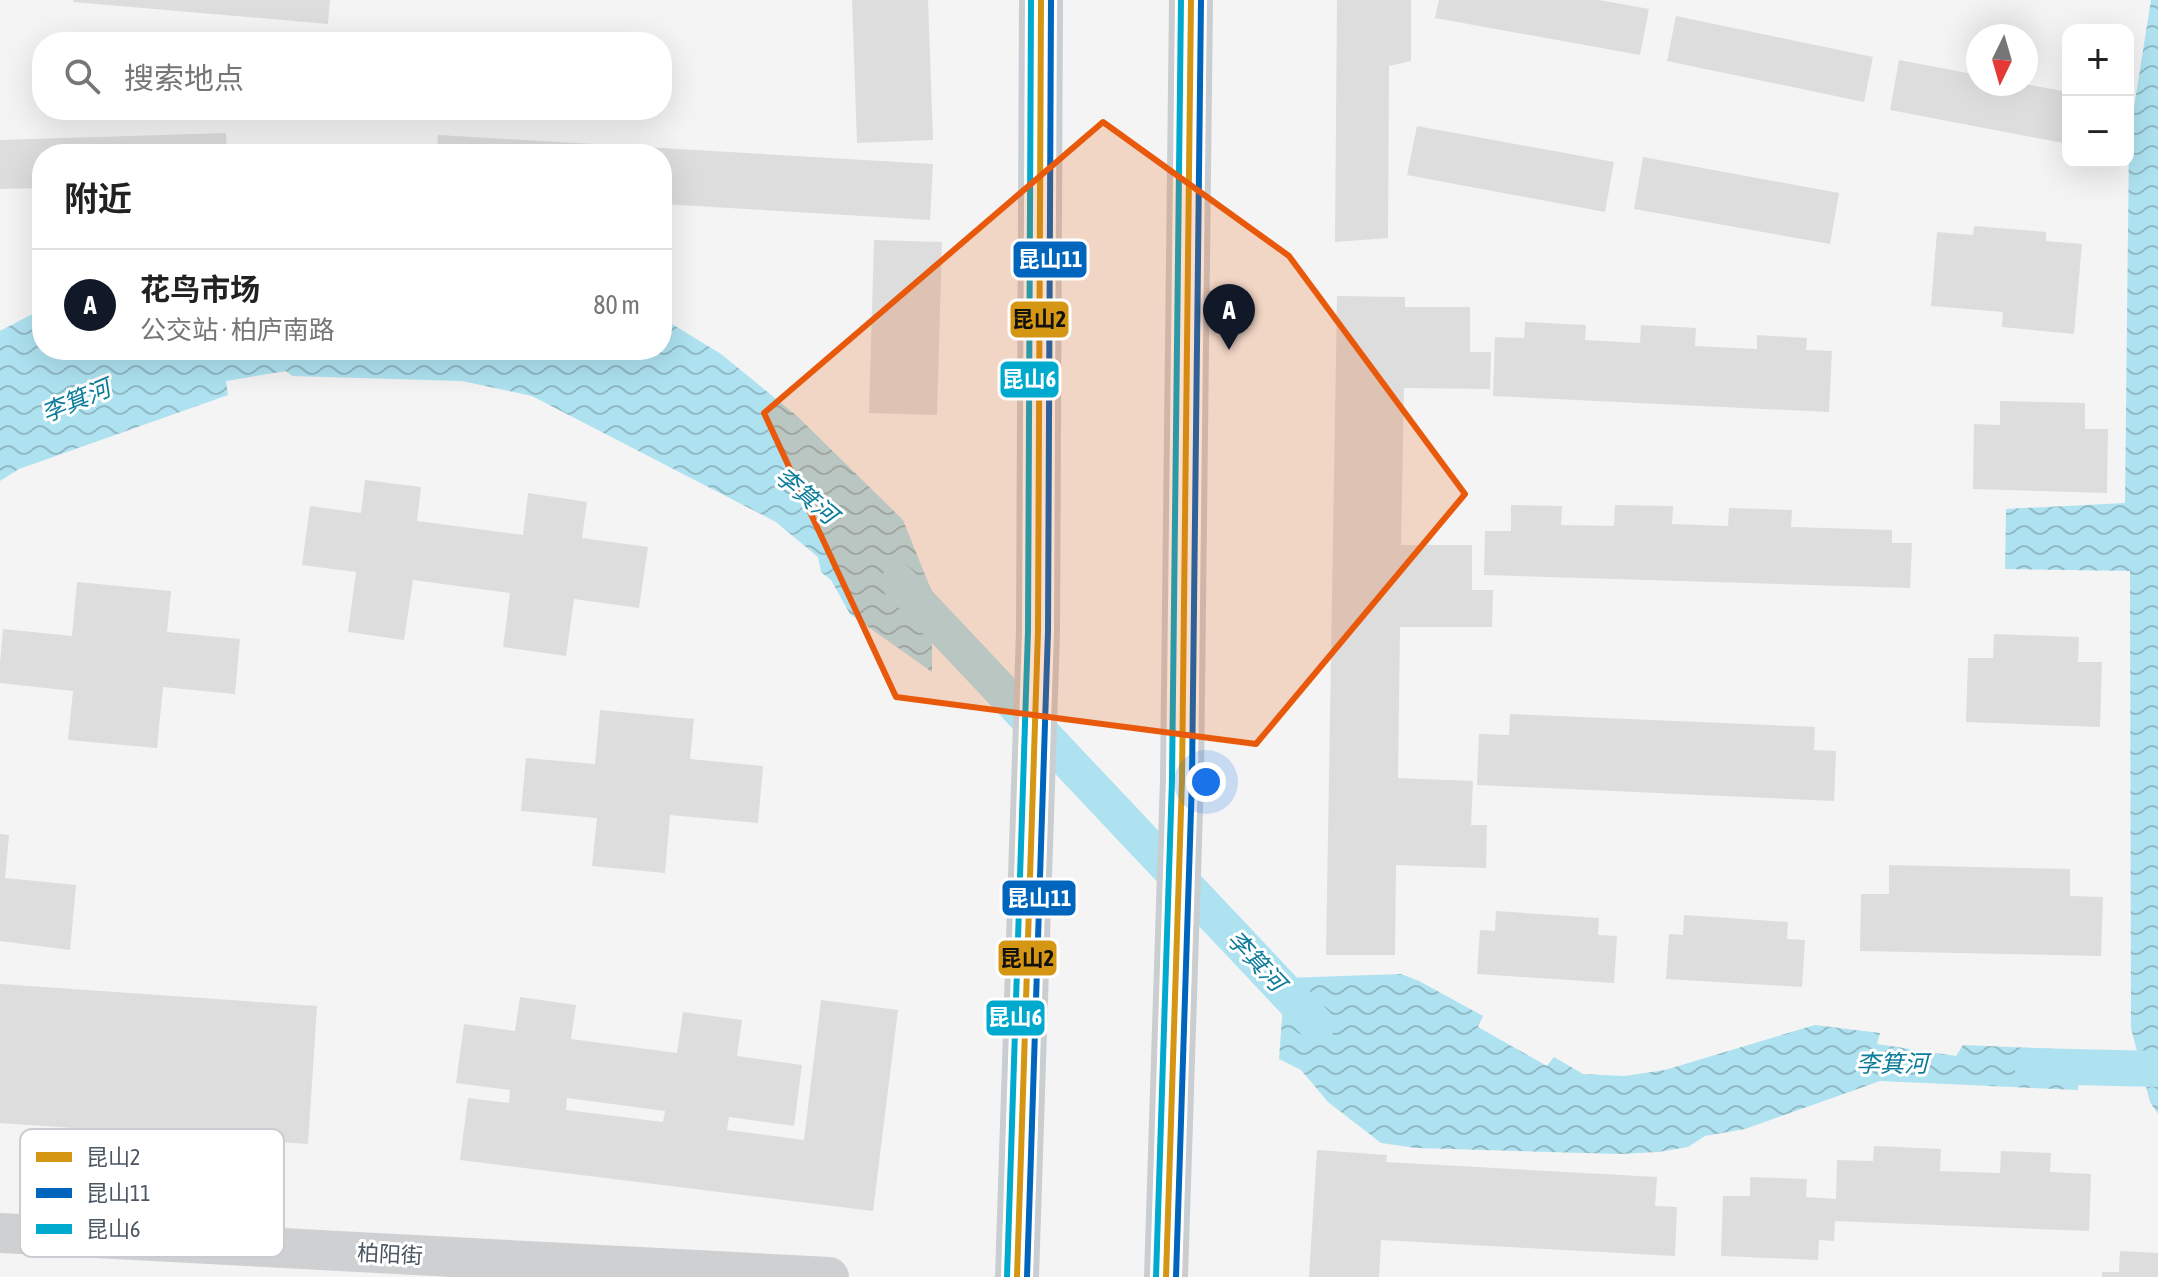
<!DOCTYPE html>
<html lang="zh">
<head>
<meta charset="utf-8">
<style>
  :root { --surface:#fff; --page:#f6f6f6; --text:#222; --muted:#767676; --line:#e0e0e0; --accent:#111827 }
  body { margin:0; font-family:"Asap Condensed","Noto Sans SC",sans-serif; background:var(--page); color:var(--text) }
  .controls { position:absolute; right:24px; top:24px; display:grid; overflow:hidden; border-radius:16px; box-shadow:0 8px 32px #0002 }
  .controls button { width:72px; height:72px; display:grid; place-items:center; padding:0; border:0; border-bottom:2px solid var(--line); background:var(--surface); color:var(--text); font:40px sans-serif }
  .compass { position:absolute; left:1966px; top:24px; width:72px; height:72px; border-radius:50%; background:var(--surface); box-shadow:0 8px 32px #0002; rotate:185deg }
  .you { position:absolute; left:1206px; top:782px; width:28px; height:28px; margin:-20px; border:6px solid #fff; border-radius:50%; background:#1a73e8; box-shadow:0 0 0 12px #1a73e833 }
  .badge { display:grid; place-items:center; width:52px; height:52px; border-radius:50%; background:var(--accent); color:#fff; font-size:26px; font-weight:700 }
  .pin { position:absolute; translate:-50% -66px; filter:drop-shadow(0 2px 4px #0008) }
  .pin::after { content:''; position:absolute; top:42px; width:28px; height:24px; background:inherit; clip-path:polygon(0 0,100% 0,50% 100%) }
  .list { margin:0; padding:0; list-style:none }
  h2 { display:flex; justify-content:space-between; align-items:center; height:104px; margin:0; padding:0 32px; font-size:34px }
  h2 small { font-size:26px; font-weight:400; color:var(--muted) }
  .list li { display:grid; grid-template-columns:52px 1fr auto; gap:24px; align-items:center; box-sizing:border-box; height:112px; padding:0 32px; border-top:2px solid var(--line) }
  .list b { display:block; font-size:30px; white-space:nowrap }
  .list p { margin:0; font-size:26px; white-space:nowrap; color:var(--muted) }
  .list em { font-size:26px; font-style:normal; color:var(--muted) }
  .icon { flex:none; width:44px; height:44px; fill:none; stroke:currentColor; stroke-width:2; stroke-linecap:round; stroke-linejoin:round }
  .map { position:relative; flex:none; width:2158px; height:1277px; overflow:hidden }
  .search { position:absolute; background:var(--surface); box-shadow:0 8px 32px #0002; left:32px; top:32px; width:640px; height:88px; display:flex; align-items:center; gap:20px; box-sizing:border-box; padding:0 28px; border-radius:32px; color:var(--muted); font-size:30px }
  .panel { position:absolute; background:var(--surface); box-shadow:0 8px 32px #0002; left:32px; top:144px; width:640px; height:216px; border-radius:32px }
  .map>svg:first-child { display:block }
  .water { fill:url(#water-waves) }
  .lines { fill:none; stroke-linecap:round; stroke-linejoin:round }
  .canal { stroke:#aee2f0; stroke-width:36 }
  .building { fill:#ddddde; fill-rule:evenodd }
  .tertiary { stroke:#ced0d2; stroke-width:40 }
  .primary { stroke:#caced1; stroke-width:44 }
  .bus-1-casing { stroke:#fff; stroke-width:12 }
  .bus-2-casing { stroke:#fff; stroke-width:12 }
  .bus-3-casing { stroke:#fff; stroke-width:12 }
  .bus-1 { stroke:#d49613; stroke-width:6 }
  .bus-2 { stroke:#0065bd; stroke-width:6 }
  .bus-3 { stroke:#00a9ce; stroke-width:6 }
  .marked { fill:#e8590c; fill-opacity:0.2; stroke:#e8590c; stroke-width:6; stroke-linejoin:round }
  .labels { text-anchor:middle; stroke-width:6; stroke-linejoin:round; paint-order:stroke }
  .street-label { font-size:22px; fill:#4a5661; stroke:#fff }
  .water-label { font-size:24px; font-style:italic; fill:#0c7c9b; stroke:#fff }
  .key { fill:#fff; stroke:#c9ccd0; stroke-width:2 }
  .key-label { font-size:22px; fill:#4a5661 }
  .line-badge { stroke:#fff; stroke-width:3 }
  .badge-label { font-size:22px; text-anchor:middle; font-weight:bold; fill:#fff }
  .pale-badge-label { font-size:22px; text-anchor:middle; font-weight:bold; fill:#111 }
</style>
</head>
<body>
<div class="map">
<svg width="2158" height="1277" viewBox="0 0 2158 1277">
  <defs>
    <pattern id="water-waves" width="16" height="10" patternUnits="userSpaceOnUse" patternTransform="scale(2)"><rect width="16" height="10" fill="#aee2f0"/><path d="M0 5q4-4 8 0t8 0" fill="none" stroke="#90bac6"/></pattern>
  </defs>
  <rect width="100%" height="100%" fill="#f4f4f4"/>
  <path class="water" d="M2151 0H2158V1114L2150 1102 2131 1028 2130 571 2005 569 2006 509 2125 503 2129 139Z
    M42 309V350H662V318L721 354 797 416 903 520 932 592V672L850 614 831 580 821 572 818 557 776 522 532 396 462 381 292 376 286 371 226 381 228 395 19 469 0 481V331Z
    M1401 974 1419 981 1483 1016 1478 1027 1547 1066 1554 1057 1583 1074 1624 1076 1665 1070 1815 1025 1880 1033 1877 1044 1956 1056 1963 1045 2080 1050 2078 1090 1880 1081 1745 1129 1705 1136 1688 1147 1658 1152 1620 1154 1416 1148 1381 1143 1328 1102 1301 1070 1279 1059 1285 978Z"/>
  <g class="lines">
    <path class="canal" d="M899 582 1317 1025
      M2032 1066 2158 1069"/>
  </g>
  <path class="building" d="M73 0H330L328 24 73 2Z
    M852 0H928L933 140 857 143Z
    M1337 0H1411V61L1389 66 1388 238 1335 242Z
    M1439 0H1599L1649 9 1640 55 1435 18Z
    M1676 16 1873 57 1864 102 1667 61Z
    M1899 60 1978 75V84H2025L2068 92V144L1890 110Z
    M1417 126 1614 162 1605 212 1407 175Z
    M226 133 227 154H42V188L0 189V140Z
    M438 135 933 164 930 220 662 204V154H437Z
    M1643 157 1839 193 1830 244 1634 209Z
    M1974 226 2046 232V241L2082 244 2074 334 2002 327 2003 312 1931 306 1937 232 1973 235Z
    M874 240 942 242 937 415 869 413Z
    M1337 296 1405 297V307H1470V352H1491L1490 389 1404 388 1401 545H1472V590H1493L1492 627H1400L1398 778 1473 781 1471 825H1487L1486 868 1396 865 1395 955H1326Z
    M1525 322 1586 325 1585 340 1640 343 1641 325 1696 328 1695 346 1757 349V335L1807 338 1806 350 1832 351 1829 412 1493 396 1495 337 1524 338Z
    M2000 401 2085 403V429H2108L2107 493 1973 489 1974 424 2000 425Z
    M365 480 421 487 417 521 523 535 528 493 587 502 582 538 648 547 639 608 574 599 566 656 503 647 510 593 413 580 404 640 348 632 356 572 302 565 310 506 361 513Z
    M1511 505 1562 506 1561 525 1614 526 1615 505 1673 506 1672 524 1728 526 1729 508 1792 510 1791 527 1892 530V543H1912L1910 588 1484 575 1485 531H1511Z
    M77 582 171 591 167 632 240 639 235 694 163 687 157 748 68 740 73 691 0 683V663L3 629 72 636Z
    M1994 634 2079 637 2078 662H2102L2100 727 1966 722 1968 658H1993Z
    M600 710 694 719 690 759 763 766 758 823 670 815 665 873 592 866 597 818 521 811 526 758 595 764Z
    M1510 714 1815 727 1814 750 1836 751 1834 801 1477 785 1479 734 1509 735Z
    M0 834 9 835 5 878 76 885 70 950 0 941Z
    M1889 865 2070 869V896L2103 897 2101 956 1860 951 1861 894H1889Z
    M1496 911 1599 918 1598 935 1617 936 1614 983 1477 974 1480 930 1495 931Z
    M1684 915 1788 922 1787 939 1805 940 1802 987 1666 979 1669 934 1683 935Z
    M0 984 317 1006 308 1144 0 1123Z
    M520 997 576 1005 571 1039 677 1053 683 1012 742 1020 737 1056 802 1065 794 1126 729 1117 727 1130 804 1140 821 1000 898 1010 873 1211 460 1160 468 1098 509 1103 510 1090 456 1083 464 1024 515 1031ZM567 1098 665 1111 663 1122 566 1110Z
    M1874 1146 1941 1149 1940 1171 2000 1173 2001 1151 2051 1153 2050 1172 2091 1174 2089 1231 1835 1221 1834 1241 1819 1240 1818 1260 1721 1256 1723 1196H1750V1177L1807 1179 1806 1197 1836 1199 1837 1160 1873 1161Z
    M1317 1150 1387 1155 1386 1162 1657 1177 1655 1206 1677 1207 1675 1256 1381 1240 1379 1277H1309Z
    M2120 1251 2158 1253V1277H2102V1272H2119Z"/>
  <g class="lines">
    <path class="tertiary" d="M0 1233 829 1277"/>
    <path class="primary" d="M1017 1277 1038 631 1041 0
      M1166 1277 1182 779 1191 0"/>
    <defs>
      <path id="bus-1" d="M1017 1277 1038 631 1041 0
        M1166 1277 1182 779 1191 0"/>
      <path id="bus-2" d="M1027 1277 1048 631 1051 0
        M1176 1277 1192 779 1201 0"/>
      <path id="bus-3" d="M1007 1277 1028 631 1031 0
        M1156 1277 1172 779 1181 0"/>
    </defs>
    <use href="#bus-1" class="bus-1-casing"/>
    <use href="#bus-2" class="bus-2-casing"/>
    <use href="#bus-3" class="bus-3-casing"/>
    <use href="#bus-1" class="bus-1"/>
    <use href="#bus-2" class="bus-2"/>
    <use href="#bus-3" class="bus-3"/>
  </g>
  <path class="marked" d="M1103 122 1289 256 1465 494 1256 744 896 697 764 413Z"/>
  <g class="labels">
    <g class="street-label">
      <text transform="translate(390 1254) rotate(3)" y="8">柏阳街</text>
    </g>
    <g class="water-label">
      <text transform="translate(76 401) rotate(-23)" y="8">李箕河</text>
      <text transform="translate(806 496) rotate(40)" y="8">李箕河</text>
      <text transform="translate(1256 961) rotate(47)" y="8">李箕河</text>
      <text x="1892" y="1072">李箕河</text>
    </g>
  </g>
  <rect x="20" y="1129" width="264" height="128" rx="12" class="key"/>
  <rect x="36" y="1152" width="36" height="10" fill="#d49613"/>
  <rect x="36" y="1188" width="36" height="10" fill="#0065bd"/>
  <rect x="36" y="1224" width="36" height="10" fill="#00a9ce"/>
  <g class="key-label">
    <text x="86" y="1165">昆山2</text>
    <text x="86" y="1201">昆山11</text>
    <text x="86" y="1237">昆山6</text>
  </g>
  <g class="line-badge">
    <rect x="1012" y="240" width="76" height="39" rx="8" fill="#0065bd"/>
    <rect x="1009" y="300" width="61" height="39" rx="8" fill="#d49613"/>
    <rect x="999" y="360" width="61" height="39" rx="8" fill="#00a9ce"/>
    <rect x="1001" y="879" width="76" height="38" rx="8" fill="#0065bd"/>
    <rect x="997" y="939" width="61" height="38" rx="8" fill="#d49613"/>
    <rect x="985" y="999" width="61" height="38" rx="8" fill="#00a9ce"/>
  </g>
  <g class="badge-label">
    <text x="1050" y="267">昆山11</text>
    <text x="1029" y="387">昆山6</text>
    <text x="1039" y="906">昆山11</text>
    <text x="1015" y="1025">昆山6</text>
  </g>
  <g class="pale-badge-label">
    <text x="1039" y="327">昆山2</text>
    <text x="1027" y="966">昆山2</text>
  </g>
</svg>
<div class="controls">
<button>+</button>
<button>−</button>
</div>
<svg class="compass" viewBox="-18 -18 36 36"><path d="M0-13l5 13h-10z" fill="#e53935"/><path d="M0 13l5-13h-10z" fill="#767676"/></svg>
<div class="you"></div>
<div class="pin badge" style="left:1229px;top:350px">A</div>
<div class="search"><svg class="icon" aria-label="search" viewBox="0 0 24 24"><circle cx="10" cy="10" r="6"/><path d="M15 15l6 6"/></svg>搜索地点</div>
<section class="panel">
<h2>附近<small></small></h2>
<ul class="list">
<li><span class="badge">A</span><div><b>花鸟市场</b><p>公交站 · 柏庐南路</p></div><em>80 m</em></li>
</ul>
</section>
</div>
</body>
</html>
